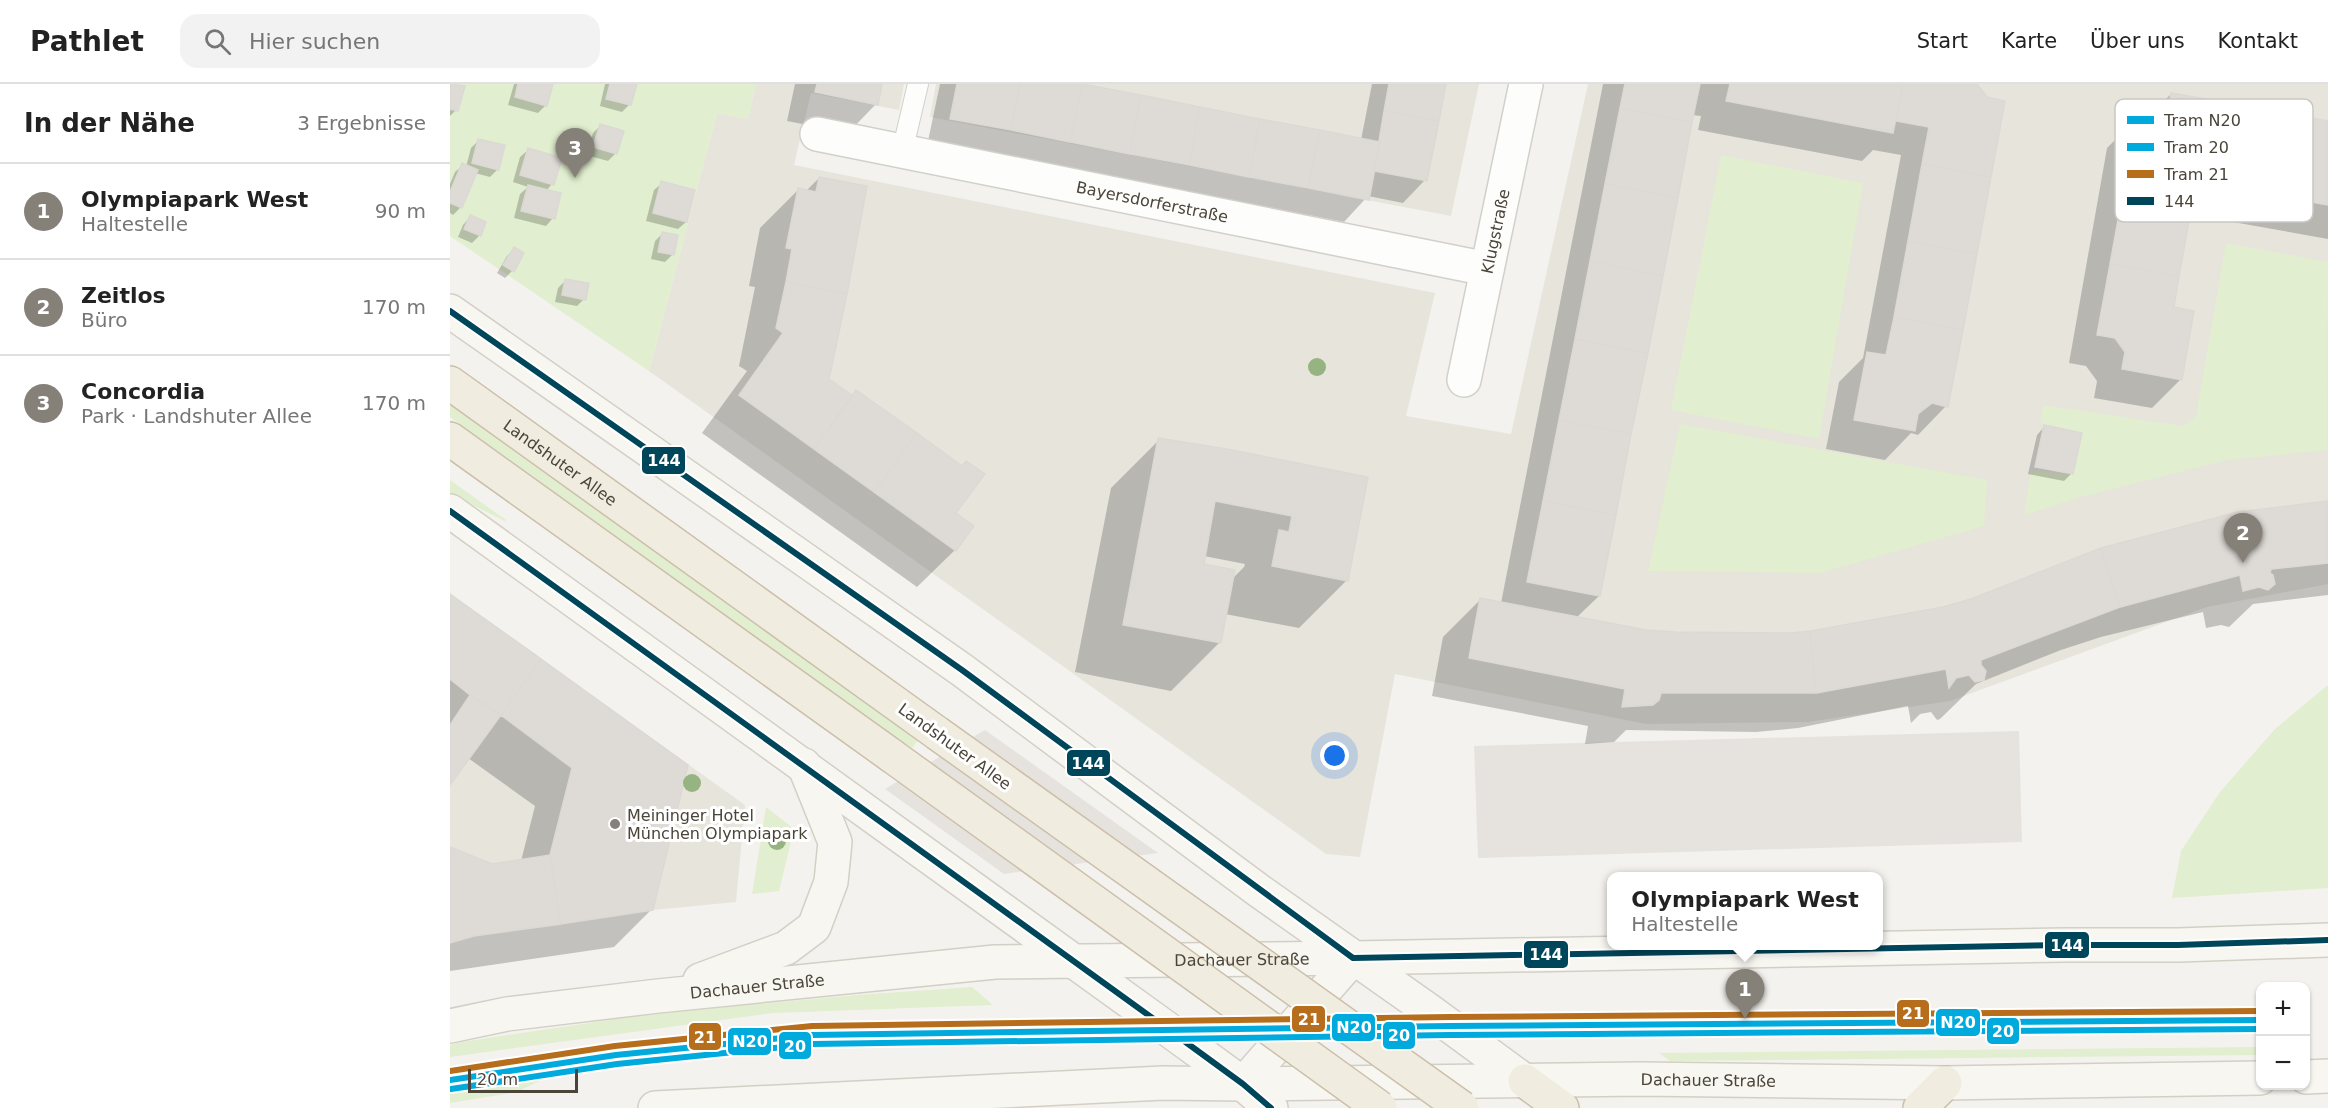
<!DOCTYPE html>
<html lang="de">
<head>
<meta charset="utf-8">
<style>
  :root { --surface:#fff; --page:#f2f2f2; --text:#222; --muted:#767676; --line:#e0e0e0; --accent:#868178 }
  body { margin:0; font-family:"DejaVu Sans",sans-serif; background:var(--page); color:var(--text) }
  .controls { position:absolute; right:18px; bottom:18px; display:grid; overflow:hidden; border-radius:12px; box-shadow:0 2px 4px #0004 }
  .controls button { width:54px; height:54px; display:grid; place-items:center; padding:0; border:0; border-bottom:2px solid var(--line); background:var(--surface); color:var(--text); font:30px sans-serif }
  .scale { position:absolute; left:18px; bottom:15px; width:110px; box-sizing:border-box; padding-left:6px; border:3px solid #4b4439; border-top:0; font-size:16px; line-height:21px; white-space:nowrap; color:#4b4439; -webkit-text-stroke:4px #fff; paint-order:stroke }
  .you { position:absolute; left:885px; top:672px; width:21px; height:21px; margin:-15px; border:4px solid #fff; border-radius:50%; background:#1a73e8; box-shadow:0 0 0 9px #1a73e833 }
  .badge { display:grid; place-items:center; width:39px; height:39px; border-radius:50%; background:var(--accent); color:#fff; font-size:20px; font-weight:700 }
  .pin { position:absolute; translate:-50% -50px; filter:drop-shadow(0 2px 3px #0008) }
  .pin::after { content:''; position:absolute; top:32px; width:21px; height:18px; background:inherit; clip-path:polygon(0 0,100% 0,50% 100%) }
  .popup { position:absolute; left:1157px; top:788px; width:276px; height:78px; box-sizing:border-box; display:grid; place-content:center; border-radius:12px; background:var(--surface); filter:drop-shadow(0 2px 4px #0005); font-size:20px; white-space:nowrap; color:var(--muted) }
  .popup b { font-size:22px; color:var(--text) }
  .popup::after { content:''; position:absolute; left:50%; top:100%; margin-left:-12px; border:12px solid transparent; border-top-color:var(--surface) }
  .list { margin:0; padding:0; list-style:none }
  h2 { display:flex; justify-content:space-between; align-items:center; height:78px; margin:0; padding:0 24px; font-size:26px }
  h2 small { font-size:20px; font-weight:400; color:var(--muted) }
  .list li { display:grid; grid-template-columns:39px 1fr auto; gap:18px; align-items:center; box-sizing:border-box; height:96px; padding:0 24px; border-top:2px solid var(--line) }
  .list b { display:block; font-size:22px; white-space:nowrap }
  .list p { margin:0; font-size:20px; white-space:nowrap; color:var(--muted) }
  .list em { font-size:20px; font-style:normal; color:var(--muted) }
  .icon { flex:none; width:33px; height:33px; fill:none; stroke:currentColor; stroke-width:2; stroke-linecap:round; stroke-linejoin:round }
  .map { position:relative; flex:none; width:1878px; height:1024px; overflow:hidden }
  header { display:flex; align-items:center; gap:36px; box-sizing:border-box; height:84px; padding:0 30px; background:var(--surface); border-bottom:2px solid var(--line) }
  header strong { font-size:28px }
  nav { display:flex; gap:33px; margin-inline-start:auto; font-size:21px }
  .search { width:420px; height:54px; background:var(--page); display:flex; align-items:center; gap:15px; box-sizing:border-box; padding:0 21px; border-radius:18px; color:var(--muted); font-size:22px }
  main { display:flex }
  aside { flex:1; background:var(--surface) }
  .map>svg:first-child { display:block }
  .residential { fill:#e7e4dc }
  .green { fill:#e1eecf }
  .parking { fill:#e6e3df }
  .shadow { fill:#0003; fill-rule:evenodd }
  .building { fill:#dedbd6; stroke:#dcd9d4; stroke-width:1.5 }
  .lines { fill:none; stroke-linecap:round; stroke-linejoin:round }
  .service-casing { stroke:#d2d0cb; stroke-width:22 }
  .minor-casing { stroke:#d2d0cb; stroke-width:36 }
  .secondary-casing { stroke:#d3cfc5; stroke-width:36 }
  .trunk-casing { stroke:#ccbfa9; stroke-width:36 }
  .service { stroke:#fdfdfc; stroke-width:20 }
  .minor { stroke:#fdfdfc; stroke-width:33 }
  .secondary { stroke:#f7f6f1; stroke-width:33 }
  .trunk { stroke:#f0ece0; stroke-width:33 }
  .trunk-bridge-casing { stroke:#ccbfa9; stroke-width:36; stroke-linecap:butt }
  .trunk-bridge { stroke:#f0ece0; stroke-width:33 }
  .bus-1-casing { stroke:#fff; stroke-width:10 }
  .bus-1 { stroke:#00465a; stroke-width:6 }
  .tram-1-casing { stroke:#fff; stroke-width:10 }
  .tram-2-casing { stroke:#fff; stroke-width:10 }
  .tram-3-casing { stroke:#fff; stroke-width:10 }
  .tram-1 { stroke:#00aadc; stroke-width:6 }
  .tram-2 { stroke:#00aadc; stroke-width:6 }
  .tram-3 { stroke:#b66e1c; stroke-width:6 }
  .tree { fill:#96b382 }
  .poi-dot { fill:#868178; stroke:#fff; stroke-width:2 }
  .labels { text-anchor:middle; stroke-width:6; stroke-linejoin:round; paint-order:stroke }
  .street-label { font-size:16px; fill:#4b4439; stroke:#fff }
  .poi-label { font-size:16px; fill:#4b4439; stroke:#fff; text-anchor:start }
  .key { fill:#fff; stroke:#c9c7c4; stroke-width:1.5 }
  .key-label { font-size:16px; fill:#4b4439 }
  .line-badge { stroke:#fff; stroke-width:2 }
  .badge-label { font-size:16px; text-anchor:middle; font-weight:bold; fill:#fff }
</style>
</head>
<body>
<header>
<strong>Pathlet</strong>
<div class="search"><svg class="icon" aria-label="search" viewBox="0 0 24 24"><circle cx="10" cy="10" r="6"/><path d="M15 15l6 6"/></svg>Hier suchen</div>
<nav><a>Start</a><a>Karte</a><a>Über uns</a><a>Kontakt</a></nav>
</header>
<main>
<aside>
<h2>In der Nähe<small>3 Ergebnisse</small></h2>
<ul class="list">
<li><span class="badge">1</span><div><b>Olympiapark West</b><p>Haltestelle</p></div><em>90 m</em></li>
<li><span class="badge">2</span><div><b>Zeitlos</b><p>Büro</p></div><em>170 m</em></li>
<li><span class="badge">3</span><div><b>Concordia</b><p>Park · Landshuter Allee</p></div><em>170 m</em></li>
</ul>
</aside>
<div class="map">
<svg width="1878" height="1024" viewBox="0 0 1878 1024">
  <rect width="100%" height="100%" fill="#f4f2ee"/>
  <path class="residential" d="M306 0H454L449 26 361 9 344 81 985 209 956 332 1061 350 1138 0H1878V500L1757 523 1500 617 1358 638 1196 640 945 590 910 773 876 770 199 287 267 29 298 35Z
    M486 0H1029L1001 132 480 33Z
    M0 510 295 721 286 818 203 826 24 852 0 859Z"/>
  <path class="green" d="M0 0H306L298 35 267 29 199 287 0 152Z
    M1271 71 1413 99 1369 355 1221 326Z
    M1776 159 1878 178 1877 366 1777 376 1631 413 1574 431 1581 387 1623 390 1632 349 1590 339 1593 321 1734 342 1746 332Z
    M0 321 468 656 462 664 0 333Z
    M1230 340 1537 396 1534 442 1370 489 1198 487Z
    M0 396 56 436 55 437 0 410Z
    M1878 601V804L1722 814 1731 767 1770 708 1825 645Z
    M316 723 344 745 329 807 302 810Z
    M522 903 543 921 323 929 0 973V961L11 958 200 930 407 911Z
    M1810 963V971L1220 977 1209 969Z
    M119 982 67 1008 0 1019V1005Z"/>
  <path class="parking" d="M535 646 708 769 554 790 435 705Z
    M1569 647 1572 758 1028 774 1024 662Z"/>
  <path class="shadow" d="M0 0H6V26L0 32Z
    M64 0H102L96 21 88 29 58 21Z
    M155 0H185L180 20 172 28 150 22Z
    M345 0H431L426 20 398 49 337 37Z
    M490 0H624L911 56 922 0H994L975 96 953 119 918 112 894 138 478 57Z
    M1153 0H1526L1496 322 1468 351 1461 349 1435 376 1376 365 1389 298 1413 274 1451 71 1423 66 1412 77 1248 46 1251 32 1242 31 1149 512 1126 534 1196 547 1225 550 1340 551 1493 525 1521 517 1635 470 1671 459 1878 419V511L1803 520 1779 543 1771 541 1756 544 1753 528 1651 553 1611 566 1526 600 1490 635 1487 636 1481 628 1470 630 1461 639 1458 622 1348 644 1306 648 1176 646 1164 658 1135 660 1138 642 982 612 993 553 1031 515 1051 519Z
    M1721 10 1878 38V155L1749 132 1750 119 1741 117 1722 224 1731 295 1702 324 1644 314 1647 297 1636 282 1619 279 1657 64 1686 35 1695 36Z
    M150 42 166 69 158 77 136 71 143 49Z
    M28 57 48 85 40 93 25 89 11 123 3 131 0 129V100L5 88 13 81 16 83 21 64Z
    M78 66 102 100 96 107 103 134 96 142 64 134 70 110 78 103 63 98 70 73Z
    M369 94 377 296 504 430 505 466 467 503 252 349 297 287 289 282 305 203 299 202 310 144 348 106 356 107Z
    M212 99 236 138 228 145 196 137 204 106Z
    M20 133 30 151 22 159 8 153 13 141Z
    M212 150 223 170 215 178 201 175 205 157Z
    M65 165 62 187 55 194 47 189 57 172Z
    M115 197 134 215 127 222 105 218 108 204Z
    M1594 343 1622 389 1614 397 1578 390 1587 351Z
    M709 356 916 395 897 496 849 544 775 530 769 559 721 607 625 588 661 404ZM754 472 795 480 794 483 781 496 752 481Z
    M0 513 237 682 202 825 164 863 0 887V765L42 781 71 777 85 722 18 674 0 698Z"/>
  <path class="building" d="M0 0 15 2 8 27 0 25Z
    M68 0H103L97 22 65 13Z
    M160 0H187L181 21 156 15Z
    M367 0H432L428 21 365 8Z
    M507 0H570L561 46 500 35Z
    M570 0H632L620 58 561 46Z
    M632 0 691 11 680 70 620 58Z
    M939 0H996L989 37 934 27Z
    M1175 0H1250L1242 38 1170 24Z
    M1280 0H1453L1443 49 1276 17Z
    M1453 0H1527L1537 13 1555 17 1541 93 1472 80 1479 43 1446 37Z
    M1721 9 1791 21 1779 90 1748 85 1743 115 1674 103 1686 33 1703 36 1718 27Z
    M691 11 750 23 739 81 680 70Z
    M1791 21 1878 37V121L1777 103Z
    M750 23 810 35 799 93 739 81Z
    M1170 24 1242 38 1228 114 1155 100Z
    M934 27 989 37 977 97 924 87Z
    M810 35 870 46 858 104 799 93Z
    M150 40 174 47 167 70 143 63Z
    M870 46 930 58 919 116 858 104Z
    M28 55 55 61 49 86 22 79Z
    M78 64 112 74 104 101 70 91Z
    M12 79 28 86 12 124 0 119V108Z
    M1472 80 1541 93 1527 170 1458 157Z
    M369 93 417 102 397 210 336 198 342 165 336 164 348 104 366 108Z
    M211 97 245 106 237 138 203 129Z
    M1155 100 1228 114 1213 192 1140 177Z
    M78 101 111 109 105 135 71 127Z
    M1674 103 1743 115 1729 192 1660 180Z
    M20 131 36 138 31 152 14 145Z
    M212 148 228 151 224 171 208 168Z
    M1458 157 1527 170 1513 246 1444 233Z
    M64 163 74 169 64 188 53 181Z
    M1140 177 1213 192 1198 269 1125 255Z
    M1660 180 1729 192 1724 223 1744 227 1732 296 1672 285 1675 268 1665 254 1647 251Z
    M115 195 139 199 136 216 112 211Z
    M336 198 397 210 379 295 403 312 364 365 289 311 333 249 326 244Z
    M1444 233 1513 246 1498 323 1482 319 1468 330 1465 347 1404 336 1417 268 1436 271Z
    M1125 255 1198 269 1181 350 1109 336Z
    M406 306 467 349 424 408 364 365Z
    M1109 336 1181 350 1166 431 1093 417Z
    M1594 341 1632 349 1623 390 1585 383Z
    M467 349 512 382 516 377 535 390 506 429 524 442 506 467 424 408Z
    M708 354 777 365 918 393 898 497 822 482 829 446 839 448 842 432 765 417 754 480 785 486 771 559 673 541Z
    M1093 417 1166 431 1150 512 1077 498Z
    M1878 417V479L1821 485 1820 489 1823 491 1825 500 1818 506 1809 503 1793 507 1790 491 1670 523 1651 464 1788 428Z
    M1651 464 1670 523 1531 576V581L1536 587 1534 596 1525 598 1519 591 1506 594 1499 604 1496 585 1366 609 1360 547 1493 523 1521 515Z
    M0 510 91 575 51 631 20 611 0 595Z
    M1030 514 1196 546 1225 548 1340 549 1360 547 1366 609H1211L1209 616 1203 621 1172 623 1175 605 1019 574Z
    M91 575 238 681 203 826 111 840 100 771 122 684 51 631Z
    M20 611 51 631 0 701V641Z
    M0 763 42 780 100 771 111 840 24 852 0 859Z"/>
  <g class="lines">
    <defs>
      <path id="service" d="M452 68 468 0"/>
      <g id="minor">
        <path id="s1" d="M367 50 1037 185"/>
        <path id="s2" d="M1014 296 1076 0"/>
      </g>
      <g id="secondary">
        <path d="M0 227 512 586 808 806 981 928 1075 997"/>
        <path d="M0 427 719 946 793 1000 821 1024"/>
        <path d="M250 896 336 864 364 843 381 798 385 758 354 681"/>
        <path id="s3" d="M0 942 57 930 208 912 545 878 903 874 1615 861H1728L1878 856"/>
        <path d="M1856 993 1878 992"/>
        <path d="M793 1000 903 874"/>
        <path id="s4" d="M205 1024 713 999 793 1000 1190 995 1495 999 1810 994"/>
      </g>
      <g id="trunk">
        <path id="s5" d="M0 299 487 649"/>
        <path d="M0 355 442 672"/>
        <path d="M1075 997 1112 1024"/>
        <path d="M1470 1024 1495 999"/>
      </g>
    </defs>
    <use href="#service" class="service-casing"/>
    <use href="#minor" class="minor-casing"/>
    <use href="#secondary" class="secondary-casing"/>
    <use href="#trunk" class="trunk-casing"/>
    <use href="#service" class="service"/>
    <use href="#minor" class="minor"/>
    <use href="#secondary" class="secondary"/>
    <use href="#trunk" class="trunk"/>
    <defs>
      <path id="trunk-bridge" d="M487 649 1012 1024
        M442 672 930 1024"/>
    </defs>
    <use href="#trunk-bridge" class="trunk-bridge-casing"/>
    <use href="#trunk-bridge" class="trunk-bridge"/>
    <defs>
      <path id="bus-1" d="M0 227 512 586 903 874 1615 861H1728L1878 856
        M0 427 719 946 793 1000 821 1024"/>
    </defs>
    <use href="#bus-1" class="bus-1-casing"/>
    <use href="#bus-1" class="bus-1"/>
    <defs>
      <path id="tram-1" d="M0 996 166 971 362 951 1000 942 1810 936"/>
      <path id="tram-2" d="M1 1005 167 980 363 960 1000 951 1810 945"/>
      <path id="tram-3" d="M0 987 165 962 362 942 1000 933 1810 927"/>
    </defs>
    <use href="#tram-1" class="tram-1-casing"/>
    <use href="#tram-2" class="tram-2-casing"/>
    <use href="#tram-3" class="tram-3-casing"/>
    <use href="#tram-1" class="tram-1"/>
    <use href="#tram-2" class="tram-2"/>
    <use href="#tram-3" class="tram-3"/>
  </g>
  <g class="tree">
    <circle cx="867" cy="283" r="9"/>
    <circle cx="242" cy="699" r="9"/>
    <circle cx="327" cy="757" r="9"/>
  </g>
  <circle class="poi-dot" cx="165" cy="740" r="6"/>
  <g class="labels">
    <g class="street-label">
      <text dy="6" stroke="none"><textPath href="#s1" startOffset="342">Bayersdorferstraße</textPath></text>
      <text dy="6" stroke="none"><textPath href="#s2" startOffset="152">Klugstraße</textPath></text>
      <text dy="6" stroke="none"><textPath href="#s5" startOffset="136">Landshuter Allee</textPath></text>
      <text transform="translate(505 662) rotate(36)" y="6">Landshuter Allee</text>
      <text dy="6" stroke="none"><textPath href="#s3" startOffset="796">Dachauer Straße</textPath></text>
      <text dy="6" stroke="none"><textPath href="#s3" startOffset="310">Dachauer Straße</textPath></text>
      <text dy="6" stroke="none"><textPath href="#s4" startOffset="1054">Dachauer Straße</textPath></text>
    </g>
    <g class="poi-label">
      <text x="177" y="737">Meininger Hotel<tspan x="177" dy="18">München Olympiapark</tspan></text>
    </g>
  </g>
  <rect x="1665" y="15" width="198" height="123" rx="9" class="key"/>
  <rect x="1677" y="32" width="27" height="8" fill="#00aadc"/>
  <rect x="1677" y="59" width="27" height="8" fill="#00aadc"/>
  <rect x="1677" y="86" width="27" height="8" fill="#b66e1c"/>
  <rect x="1677" y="113" width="27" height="8" fill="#00465a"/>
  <g class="key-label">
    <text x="1714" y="42">Tram N20</text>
    <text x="1714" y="69">Tram 20</text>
    <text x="1714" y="96">Tram 21</text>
    <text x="1714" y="123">144</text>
  </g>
  <g class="line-badge">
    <rect x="191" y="362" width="45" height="29" rx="6" fill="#00465a"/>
    <rect x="616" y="665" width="45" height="28" rx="6" fill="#00465a"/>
    <rect x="1594" y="847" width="46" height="28" rx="6" fill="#00465a"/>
    <rect x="1073" y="856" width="46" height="29" rx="6" fill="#00465a"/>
    <rect x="1446" y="915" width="34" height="29" rx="6" fill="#b66e1c"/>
    <rect x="841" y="921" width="35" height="28" rx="6" fill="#b66e1c"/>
    <rect x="1485" y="924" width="46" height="29" rx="6" fill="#00aadc"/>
    <rect x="881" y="929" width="45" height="29" rx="6" fill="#00aadc"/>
    <rect x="1536" y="933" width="34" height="28" rx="6" fill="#00aadc"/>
    <rect x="932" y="937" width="34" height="29" rx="6" fill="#00aadc"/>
    <rect x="238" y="938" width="34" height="29" rx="6" fill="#b66e1c"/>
    <rect x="277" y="943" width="45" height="29" rx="6" fill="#00aadc"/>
    <rect x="328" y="947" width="34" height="29" rx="6" fill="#00aadc"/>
  </g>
  <g class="badge-label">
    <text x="214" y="382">144</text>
    <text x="638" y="685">144</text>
    <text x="1617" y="867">144</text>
    <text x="1096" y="876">144</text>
    <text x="1463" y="935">21</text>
    <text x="859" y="941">21</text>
    <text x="1508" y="944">N20</text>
    <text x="904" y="949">N20</text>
    <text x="1553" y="953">20</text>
    <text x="949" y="957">20</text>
    <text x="255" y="959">21</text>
    <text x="300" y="963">N20</text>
    <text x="345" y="968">20</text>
  </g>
</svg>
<div class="controls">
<button>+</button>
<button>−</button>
</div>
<div class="scale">20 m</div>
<div class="you"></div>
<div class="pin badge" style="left:1295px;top:935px">1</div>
<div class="popup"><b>Olympiapark West</b>Haltestelle</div>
<div class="pin badge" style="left:1793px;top:479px">2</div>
<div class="pin badge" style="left:125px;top:94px">3</div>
</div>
</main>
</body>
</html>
